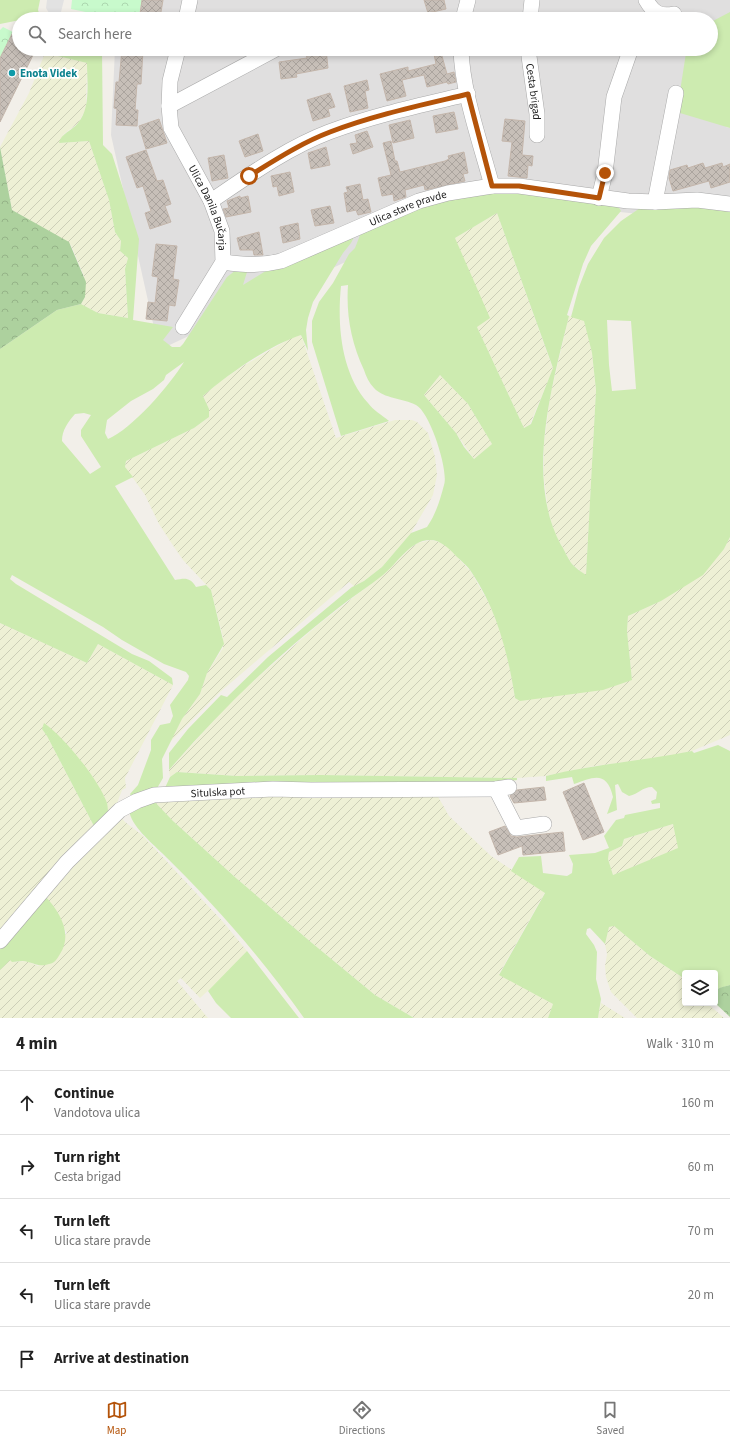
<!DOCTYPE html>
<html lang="en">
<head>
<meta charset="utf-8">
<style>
  :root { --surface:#fff; --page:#f6f6f6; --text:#222; --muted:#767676; --line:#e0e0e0; --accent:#b45309 }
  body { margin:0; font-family:"Source Sans 3",sans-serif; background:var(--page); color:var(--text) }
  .controls { position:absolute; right:12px; bottom:12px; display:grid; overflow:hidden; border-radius:4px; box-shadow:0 2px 6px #0003 }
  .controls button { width:36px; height:36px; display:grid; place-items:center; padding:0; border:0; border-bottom:1px solid var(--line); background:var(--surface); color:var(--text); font:20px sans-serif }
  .stop { position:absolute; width:12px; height:12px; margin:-9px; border:3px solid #b45309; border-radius:50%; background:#fff }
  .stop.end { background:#b45309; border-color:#fff; box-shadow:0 1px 4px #0008 }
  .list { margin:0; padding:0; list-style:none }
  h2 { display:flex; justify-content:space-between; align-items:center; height:52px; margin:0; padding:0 16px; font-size:17px }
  h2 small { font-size:13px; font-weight:400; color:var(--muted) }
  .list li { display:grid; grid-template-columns:26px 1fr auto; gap:12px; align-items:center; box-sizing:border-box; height:64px; padding:0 16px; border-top:1px solid var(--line) }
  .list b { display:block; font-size:15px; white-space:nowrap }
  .list p { margin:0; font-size:13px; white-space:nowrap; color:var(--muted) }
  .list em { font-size:13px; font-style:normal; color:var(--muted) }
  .icon { flex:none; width:22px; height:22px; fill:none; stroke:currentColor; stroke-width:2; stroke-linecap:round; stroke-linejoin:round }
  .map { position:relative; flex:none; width:730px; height:1018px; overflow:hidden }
  .search { position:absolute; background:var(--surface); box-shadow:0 2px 6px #0003; left:12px; right:12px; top:12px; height:44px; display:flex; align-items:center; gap:10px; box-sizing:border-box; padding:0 14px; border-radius:22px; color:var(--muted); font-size:15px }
  .sheet { height:372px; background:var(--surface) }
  nav { display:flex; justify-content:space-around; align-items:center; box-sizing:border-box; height:56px; border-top:1px solid var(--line); background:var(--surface); font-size:11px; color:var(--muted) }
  nav a { display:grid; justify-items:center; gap:2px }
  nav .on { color:var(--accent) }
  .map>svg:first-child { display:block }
  .residential { fill:#e0dfdf }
  .farmland { fill:url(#farmland-furrows) }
  .grass { fill:#cdebb0; fill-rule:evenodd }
  .forest { fill:url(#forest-crowns) }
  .park { fill:url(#park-crowns) }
  .parking { fill:#e2e2e2 }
  .building { fill:url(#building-cross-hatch); stroke:#c4b6ab }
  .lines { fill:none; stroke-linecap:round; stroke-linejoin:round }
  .minor-casing { stroke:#a9a9a9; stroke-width:16 }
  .minor { stroke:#fff; stroke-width:15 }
  .route { stroke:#b45309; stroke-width:5 }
  .culture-dot { fill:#0f9aa8; stroke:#fff; stroke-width:1.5 }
  .labels { text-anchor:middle; stroke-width:3.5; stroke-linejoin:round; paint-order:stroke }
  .culture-label { font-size:11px; font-weight:bold; fill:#0d838f; stroke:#fff; text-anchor:start }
  .street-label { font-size:11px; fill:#222; stroke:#fff }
</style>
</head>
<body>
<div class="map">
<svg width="730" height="1018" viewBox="0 0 730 1018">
  <defs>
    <pattern id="farmland-furrows" width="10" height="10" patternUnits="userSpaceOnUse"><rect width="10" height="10" fill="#eef0d5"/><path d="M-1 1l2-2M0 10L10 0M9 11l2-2" fill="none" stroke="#ccceb7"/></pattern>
    <pattern id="forest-crowns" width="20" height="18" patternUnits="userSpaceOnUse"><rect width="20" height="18" fill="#add19e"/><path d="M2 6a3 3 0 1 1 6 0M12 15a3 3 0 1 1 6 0" fill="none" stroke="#95b388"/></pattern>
    <pattern id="park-crowns" width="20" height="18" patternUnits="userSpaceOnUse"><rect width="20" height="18" fill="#c8facc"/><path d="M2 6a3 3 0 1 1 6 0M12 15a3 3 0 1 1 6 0" fill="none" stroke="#acd6af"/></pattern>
    <pattern id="building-cross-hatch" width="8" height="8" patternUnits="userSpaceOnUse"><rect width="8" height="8" fill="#c7bfb8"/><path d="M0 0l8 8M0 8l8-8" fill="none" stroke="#aba49e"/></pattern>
  </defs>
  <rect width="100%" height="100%" fill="#f2efe9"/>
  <path class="residential" d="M126 0H730V19L711 32V19H122Z
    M115 49H708L726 127 730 128V224L483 197 159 350 111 135Z"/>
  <path class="farmland" d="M45 53 87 63 86 109 78 123 64 134 59 143 89 141 109 200 115 232 121 241 120 251 128 258 125 269 128 318 98 313 81 304 85 297 84 276 71 245 12 210 0 147 29 93Z
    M497 213 553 369 530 424 524 428 477 327 455 238Z
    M569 316 584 320 592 353 596 390 586 576 571 563 555 534 548 511 544 478V444L550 397Z
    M301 335 336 438 395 420H412L417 422 428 433 435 457 437 475 433 495 411 533 382 567 364 581 354 586 349 582 220 692 170 742 182 719 200 694 207 673 223 648V637L211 590 183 560 172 544 159 524 145 495 125 467 126 461 194 428 209 417V409L203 396 222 380 243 366 291 338Z
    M440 375 468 404 492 444 474 459 456 433 424 395Z
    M730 537V735L692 751 661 758 594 766 546 776 517 778 321 775 237 776 177 772 170 777 169 770 234 698 319 624 385 573 409 549 418 543 431 540 439 542 448 547 471 572 491 607 503 640 511 674 515 698 632 680 627 631 628 616 661 601 724 549Z
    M0 623 87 663 98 644 173 685 125 778 126 788 122 790 116 806 108 816 107 803 42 729 47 736 95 828 0 930Z
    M436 793 449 816 491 856 545 892 499 974 553 1004 548 1018H414L375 995 312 943 236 878 173 821 153 800 162 798Z
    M120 816 125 822 142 835 224 923 247 951 222 978 200 998 181 978 177 981 208 1018H0V970L10 959 13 962 27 961 38 966 67 933 45 896Z
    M673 824 679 848 613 875 608 859 609 852 622 846 624 839Z
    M614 926 650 956 685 979V1003H707L724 1018H637L611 992 606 977 605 966 607 954 605 944 609 927Z
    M601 1003 625 1018H598Z"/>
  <path class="grass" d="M0 0H40L38 10 40 16 0 24Z
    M730 12V128L680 113 681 85 686 53 688 49H711V22Z
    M47 49H102L103 145 112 154 139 239 133 320 173 327 163 340 172 347H180L183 344 227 277 236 270 242 269 247 272 243 285 269 269 356 233 351 243 343 253 313 302 308 318 306 330 308 351 301 335C268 346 230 373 203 396L209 409V417L194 428 126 461 125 467 133 477 115 486 175 580C185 578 190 577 196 587L206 585 211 590 224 644 207 673 200 694 182 719 162 759 163 778 156 790 132 797 130 794 138 785 151 750V740L160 725 170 723 173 716 170 705 188 680 189 676 186 672 164 664 122 640 103 627 12 575 10 579 16 584 132 654 149 661 172 678 173 685 98 644 87 663 0 623V349L57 310 81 304 98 313 128 318 125 269 128 258 120 251 121 241 115 232 109 200 89 141 59 143C61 133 72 131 78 123 91 108 87 82 87 63L45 53ZM184 362C170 385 132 429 108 439L105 433 107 420 131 401 153 389 164 380 166 375ZM84 413 91 415 81 430V436L101 467 90 474 62 441C62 430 68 422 75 414Z
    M508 191C545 195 581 201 618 206L621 211 591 246 583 264 567 315 569 316C552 385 525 479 561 545 565 551 568 559 572 564 576 568 581 572 586 575L596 390 592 353 584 321 571 317 579 287 588 264 604 238 621 221 643 206 730 207V537L724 549 703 575 661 601 628 616 627 631 632 680 603 690 520 701 515 698C508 654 497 610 472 573 468 566 461 561 455 555 449 548 440 540 430 540 410 540 397 564 383 575 368 587 352 597 337 609 275 657 220 711 169 770V753L188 729 221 695 227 697 268 657 352 587 364 581 382 567 411 533 427 527C436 514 440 500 444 485 449 471 430 412 416 405 403 398 384 399 374 388 369 383 366 376 364 370 351 342 346 315 348 285L341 286C337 325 341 373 368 403 373 410 382 415 389 421L341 436 312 342V321L319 302 333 283 349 254 355 248 362 230 423 202ZM497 213 553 368 531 424 524 428 477 327 490 318 455 238ZM607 320 631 321 636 389 612 391 609 365ZM440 375 468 404 492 444 474 459 464 447 456 433 424 395Z
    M44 723C64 737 99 780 107 803 108 807 108 812 108 816L95 828 47 736 42 729Z
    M718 745 730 751V985L717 989 715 991V973H685V979L650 956 614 926 609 927 605 944 590 928 587 929 586 934 594 945 597 952 596 979 601 999 598 1018H548L553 1004 499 975 545 893 511 871 519 857 541 856 543 873 567 876 572 873 573 864 569 855 595 853 609 848 604 836 616 820 624 818 625 815 660 808V803L652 804 651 801 656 799 657 792 652 787C642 787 639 794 629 796L622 792 618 784 615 785 617 810 607 814 613 797C607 770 593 777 574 784L572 777 546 781V776C594 764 644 761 692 751L694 753ZM673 824 678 848 613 875 608 859 609 852 622 846 624 839Z
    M177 772 237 776 321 775 517 778V780L496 783 164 790 170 777Z
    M153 800 173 821 236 878 312 943 375 995 414 1018H304C262 958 214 904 162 853 151 842 131 826 129 810Z
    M45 896C60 912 73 934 60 954 57 959 55 963 49 964 40 967 36 964 28 962 23 960 17 962 12 962L10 960 0 970V946Z
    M247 951 299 1018H231L216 1003 208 991Z"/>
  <path class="forest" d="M0 147 12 210 69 242 86 282 85 297 81 304 57 310 0 349Z
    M730 985V1017L715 1003C715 987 716 989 730 985Z"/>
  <path class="park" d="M72 0H142L138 19H120L71 9Z
    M3 27 13 32 0 58V30Z"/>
  <path class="parking" d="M47 0H64L61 12 56 15 49 13 46 8Z"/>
  <path class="building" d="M142 0H163L160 18 140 14Z
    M424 0H444L446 9 428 13Z
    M13 32 19 35V49H36L0 122V58Z
    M122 49 143 50 141 84H137L135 110H138L137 126 116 125 117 109 114 108 116 82H119Z
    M305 49H326L328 68 296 74 297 77 281 79 279 62 307 58Z
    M433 49H440L447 74 454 72 456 82 448 84 447 82 427 87 424 75 402 80 406 96 387 101 380 74 408 67V71L436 64Z
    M367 80 369 90 365 91 368 108 350 112 344 86Z
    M330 93 335 107 328 109 330 116 313 121 307 100Z
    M454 112 458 129 436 133 433 116Z
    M159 119 167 143 146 149 139 126Z
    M505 119 525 121 522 155 533 156 532 166 528 165 527 178 508 176 512 142 502 141Z
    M410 120 414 138 393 143 389 125Z
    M367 131 373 147 353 154 350 144 357 143 355 135Z
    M258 134 263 151 245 157 239 141Z
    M391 141 395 161H397L400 172 445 161 449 159 448 156 464 152 468 173 463 174 465 181 425 190 424 185 405 190 406 197 394 201 393 194 382 196 378 178 391 175 383 143Z
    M326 147 330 165 311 169 308 153Z
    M146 150 157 181 163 180 171 204 165 206 171 222 150 229 145 213 151 211 143 186 137 188 126 157Z
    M224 155 228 178 212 181 208 158Z
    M703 163 705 168 722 163 723 167 730 164V182L711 188 709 181 673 191 669 178 670 170 687 165 688 168Z
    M290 172 294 192 279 196 277 186 273 187 271 176Z
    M360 184 363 200 368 199 371 212 358 215 356 210 347 212 344 193 348 192 346 187Z
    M240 196V198L248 196 251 212 226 217 223 209 229 208 227 201Z
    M330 206 334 223 315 226 311 210Z
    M298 223 300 239 283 243 280 227Z
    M259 232 263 255H254L253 250H240L237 238Z
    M156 244 177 246 173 279 179 280 175 306 169 305 167 321 146 319 148 302 155 303 158 277 152 276Z
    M584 783 604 832 583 840 563 792Z
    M544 787 546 800 514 803 510 796 517 790Z
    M505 826 511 836 517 837 563 832 565 851 523 855 522 846 498 855 489 832Z"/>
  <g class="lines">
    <defs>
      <g id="minor">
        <path d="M646 0C653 12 659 17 674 14"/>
        <path d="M186 19 190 0"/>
        <path d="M463 19 468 0"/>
        <path d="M530 19 532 0"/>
        <path id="s1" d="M178 49 170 81 169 106 171 128 211 201 222 231 223 262 183 327"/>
        <path d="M461 49C462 92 481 144 492 186"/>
        <path id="s2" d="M528 49 537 114V135"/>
        <path d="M169 106 276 49"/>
        <path d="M599 198 605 173 614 97 629 54"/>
        <path d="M211 201C248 176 287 148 329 132 374 115 422 105 468 94"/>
        <path d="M655 202 676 93"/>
        <path id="s3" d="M223 262C244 265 261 266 281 261L419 201 448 193 492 186H519L628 201 655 202 697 200 730 204"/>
        <path d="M496 789 516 828 544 824"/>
        <path id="s4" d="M0 941 67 862 120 810 137 801 154 795 273 789 311 790 496 789 509 787"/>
      </g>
    </defs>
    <use href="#minor" class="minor-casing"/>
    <use href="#minor" class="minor"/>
  </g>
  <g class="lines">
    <path class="route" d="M249 176C275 160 301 143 330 132 374 115 422 105 468 94L492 186H519L599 198 605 173"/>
  </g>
  <circle class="culture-dot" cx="12" cy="73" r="4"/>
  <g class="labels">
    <g class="culture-label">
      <text x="20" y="77">Enota Videk</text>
    </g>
    <g class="street-label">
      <text dy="4" stroke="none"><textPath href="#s2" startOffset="43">Cesta brigad</textPath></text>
      <text dy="4" stroke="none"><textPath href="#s1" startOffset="169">Ulica Danila Bučarja</textPath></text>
      <text dy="4" stroke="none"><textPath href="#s3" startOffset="196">Ulica stare pravde</textPath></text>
      <text dy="4" stroke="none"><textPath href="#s4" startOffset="279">Situlska pot</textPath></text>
    </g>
  </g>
</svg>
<div class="controls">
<button><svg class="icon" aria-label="layers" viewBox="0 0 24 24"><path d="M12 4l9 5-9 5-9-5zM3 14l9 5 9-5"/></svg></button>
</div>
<div class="stop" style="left:249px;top:176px"></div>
<div class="stop end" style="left:605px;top:173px"></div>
<div class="search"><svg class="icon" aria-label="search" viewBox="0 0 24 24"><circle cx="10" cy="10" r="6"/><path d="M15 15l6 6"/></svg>Search here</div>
</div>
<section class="sheet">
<h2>4 min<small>Walk · 310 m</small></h2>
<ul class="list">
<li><svg class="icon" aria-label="ahead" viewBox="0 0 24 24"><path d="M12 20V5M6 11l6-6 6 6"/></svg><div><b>Continue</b><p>Vandotova ulica</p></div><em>160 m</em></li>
<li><svg class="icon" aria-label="right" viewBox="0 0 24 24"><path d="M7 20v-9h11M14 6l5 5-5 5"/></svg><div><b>Turn right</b><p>Cesta brigad</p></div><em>60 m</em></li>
<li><svg class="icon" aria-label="left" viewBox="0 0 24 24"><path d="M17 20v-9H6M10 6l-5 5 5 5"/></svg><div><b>Turn left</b><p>Ulica stare pravde</p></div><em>70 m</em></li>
<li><svg class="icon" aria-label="left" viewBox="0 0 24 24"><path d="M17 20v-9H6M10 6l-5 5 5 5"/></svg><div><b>Turn left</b><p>Ulica stare pravde</p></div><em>20 m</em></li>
<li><svg class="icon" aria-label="arrive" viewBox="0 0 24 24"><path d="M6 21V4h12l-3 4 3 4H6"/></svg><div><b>Arrive at destination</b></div></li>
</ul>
</section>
<nav>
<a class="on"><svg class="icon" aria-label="map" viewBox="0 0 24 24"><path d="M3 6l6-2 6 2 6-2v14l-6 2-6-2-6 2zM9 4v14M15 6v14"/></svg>Map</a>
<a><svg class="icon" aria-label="directions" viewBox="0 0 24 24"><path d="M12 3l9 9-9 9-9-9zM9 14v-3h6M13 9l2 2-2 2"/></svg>Directions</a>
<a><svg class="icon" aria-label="saved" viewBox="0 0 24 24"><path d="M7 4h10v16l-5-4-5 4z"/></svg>Saved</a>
</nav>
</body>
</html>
